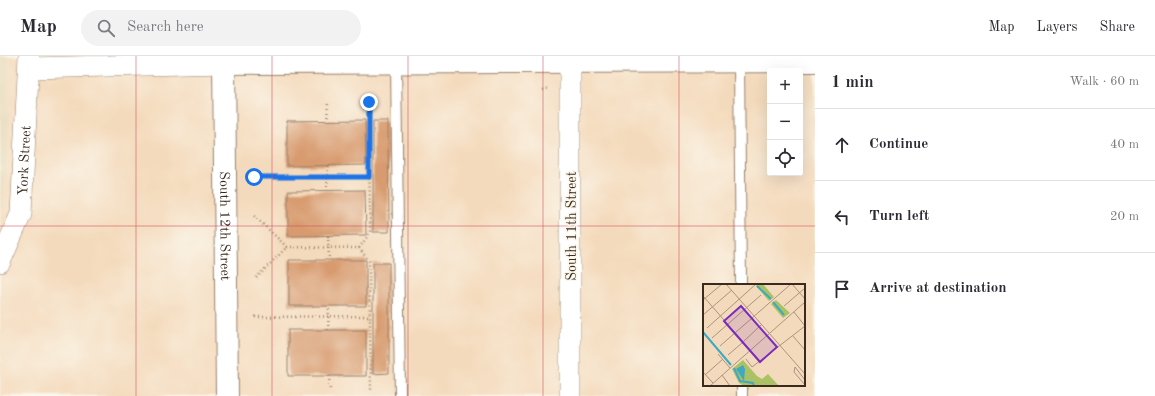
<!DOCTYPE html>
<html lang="en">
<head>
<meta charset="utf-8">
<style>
  :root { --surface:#fff; --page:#f2f2f3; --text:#2b2b33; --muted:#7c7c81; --line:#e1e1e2 }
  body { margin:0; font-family:"Old Standard TT",serif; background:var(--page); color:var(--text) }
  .controls { position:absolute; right:12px; top:12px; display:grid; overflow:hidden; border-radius:4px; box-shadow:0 4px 16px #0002 }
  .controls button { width:36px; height:36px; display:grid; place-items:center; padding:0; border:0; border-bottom:1px solid var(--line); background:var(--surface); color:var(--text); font:20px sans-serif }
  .stop { position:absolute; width:12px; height:12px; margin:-9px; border:3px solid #1a73e8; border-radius:50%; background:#fff }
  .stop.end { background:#1a73e8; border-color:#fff; box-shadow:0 1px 4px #0008 }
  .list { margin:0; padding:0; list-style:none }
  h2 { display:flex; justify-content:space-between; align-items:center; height:52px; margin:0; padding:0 16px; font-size:17px }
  h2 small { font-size:13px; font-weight:400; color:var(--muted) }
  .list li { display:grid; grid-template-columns:26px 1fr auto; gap:12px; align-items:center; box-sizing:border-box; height:72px; padding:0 16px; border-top:1px solid var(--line) }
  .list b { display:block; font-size:15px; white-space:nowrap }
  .list em { font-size:13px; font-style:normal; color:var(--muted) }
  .icon { flex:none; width:22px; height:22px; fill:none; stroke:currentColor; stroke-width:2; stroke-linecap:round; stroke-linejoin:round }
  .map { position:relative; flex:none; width:815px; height:340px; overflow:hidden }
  header { display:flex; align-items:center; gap:24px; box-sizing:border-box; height:56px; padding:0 20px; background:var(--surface); border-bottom:1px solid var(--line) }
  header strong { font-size:19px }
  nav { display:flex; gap:22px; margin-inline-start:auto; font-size:14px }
  .search { width:280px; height:36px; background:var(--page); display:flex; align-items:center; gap:10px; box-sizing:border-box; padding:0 14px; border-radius:22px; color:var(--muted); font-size:15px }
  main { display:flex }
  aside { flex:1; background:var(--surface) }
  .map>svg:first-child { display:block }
  .built { fill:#e7daba }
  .building { fill:#d89b70 }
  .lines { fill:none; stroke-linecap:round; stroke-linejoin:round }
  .service-casing { stroke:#98826d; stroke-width:12 }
  .minor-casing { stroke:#98826d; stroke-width:22 }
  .tertiary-casing { stroke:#98826d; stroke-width:24 }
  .path { stroke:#98826d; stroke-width:2.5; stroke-dasharray:1 3; stroke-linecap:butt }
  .service { stroke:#fff; stroke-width:10 }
  .minor { stroke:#fff; stroke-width:21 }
  .tertiary { stroke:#fff; stroke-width:22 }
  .route { stroke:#1a73e8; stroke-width:5 }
  .grid { fill:none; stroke:#d1495b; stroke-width:1; stroke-opacity:0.55 }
  .labels { text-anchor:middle; stroke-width:3; stroke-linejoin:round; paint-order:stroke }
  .street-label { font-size:14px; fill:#3b2a1e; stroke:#fbf7ec }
  .inset-river { fill:none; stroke:#40a8c0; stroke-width:2 }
  .inset-road { fill:none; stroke:#aa947d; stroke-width:1 }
  .view { fill:#7b2cbf; fill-opacity:0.15; stroke:#7b2cbf; stroke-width:2 }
  .inset-edge { fill:none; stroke:#3b2a1e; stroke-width:2 }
</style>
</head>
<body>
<header>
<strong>Map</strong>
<div class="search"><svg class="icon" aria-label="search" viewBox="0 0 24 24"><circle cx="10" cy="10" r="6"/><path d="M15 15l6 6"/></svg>Search here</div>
<nav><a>Map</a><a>Layers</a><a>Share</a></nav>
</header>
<main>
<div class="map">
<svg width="815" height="340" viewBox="0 0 815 340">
  <rect width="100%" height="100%" fill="#fbf7ec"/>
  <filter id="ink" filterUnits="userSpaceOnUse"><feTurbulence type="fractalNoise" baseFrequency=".025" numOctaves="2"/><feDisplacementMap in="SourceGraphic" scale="8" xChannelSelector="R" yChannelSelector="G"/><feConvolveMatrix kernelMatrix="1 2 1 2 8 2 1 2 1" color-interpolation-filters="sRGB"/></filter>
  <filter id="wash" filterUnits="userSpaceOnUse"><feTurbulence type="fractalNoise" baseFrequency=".012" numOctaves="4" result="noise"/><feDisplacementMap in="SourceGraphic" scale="16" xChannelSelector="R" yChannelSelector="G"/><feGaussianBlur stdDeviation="0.9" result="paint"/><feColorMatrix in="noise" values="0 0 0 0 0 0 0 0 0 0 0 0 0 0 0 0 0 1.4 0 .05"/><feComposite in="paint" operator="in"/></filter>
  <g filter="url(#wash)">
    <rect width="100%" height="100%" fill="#f4dabc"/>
    <path class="built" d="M0 0H8L9 73 3 149 0 156Z"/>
    <g id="blocks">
      <path class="building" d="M365 64 366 109 287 110V65Z
        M373 65H388L389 176H373Z
        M365 134 366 179 288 180V135Z
        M289 204H366V250H289Z
        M373 207H389V317L373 318Z
        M288 274H366V320H288Z"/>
    </g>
  </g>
  <g filter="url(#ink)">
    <use href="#blocks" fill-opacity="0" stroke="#98826d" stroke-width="1"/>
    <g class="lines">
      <defs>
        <path id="service" d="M739 4 741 229
          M396 6 400 340
          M742 329V340"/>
        <g id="minor">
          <path d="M30 12 224 7"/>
          <path id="s1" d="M0 206 21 158 29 0"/>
          <path d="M570 340V0"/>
        </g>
        <g id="tertiary">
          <path id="s2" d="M224 0 227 340"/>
          <path d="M224 7 815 5"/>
        </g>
      </defs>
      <use href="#service" class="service-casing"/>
      <use href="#minor" class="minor-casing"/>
      <use href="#tertiary" class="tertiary-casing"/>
      <path class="path" d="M543 34 550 32
        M327 65 328 46
        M254 121H369
        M327 135 328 110
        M254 160 287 191 255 223
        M328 180 329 204
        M287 191 359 192 369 205 371 334
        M359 192 370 177 369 46
        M255 261 370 260
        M328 274 329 250
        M329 320 330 334"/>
      <use href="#service" class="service"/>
      <use href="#minor" class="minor"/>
      <use href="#tertiary" class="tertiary"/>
    </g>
  </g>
  <g class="lines" filter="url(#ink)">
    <path class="route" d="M254 121H369V46"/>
  </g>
  <path class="grid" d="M136 0V340M272 0V340M408 0V340M543 0V340M679 0V340M0 170H815"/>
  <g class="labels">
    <g class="street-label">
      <text dy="5" stroke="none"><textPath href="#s1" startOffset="106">York Street</textPath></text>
      <text dy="5" stroke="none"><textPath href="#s2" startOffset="170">South 12th Street</textPath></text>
      <text transform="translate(571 170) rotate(-90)" y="5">South 11th Street</text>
    </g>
  </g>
  <g transform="translate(703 228)">
    <rect width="102" height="102" fill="#f4dabc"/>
    <path d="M55 0H60L71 13 66 17 53 2ZM73 16 87 29 80 34 68 20ZM40 76 54 92 59 95 65 90 76 102H41L36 99 29 85Z" fill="#abc166"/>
    <path d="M40 81 42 85 41 97 33 85Z" fill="#40a8c0"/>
    <path class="inset-river" d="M54 2 68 15M70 18 81 31M0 48 28 81M31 84 37 97 50 99 51 102"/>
    <path class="inset-road" d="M23 0 102 90M89 0 102 15M0 12 56 76M0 16 19 0M81 22 102 4M0 31 29 6M4 44 53 0M90 52 102 66M9 54 58 11M40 58 58 41M17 62 88 0M15 70 27 84M25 71 39 59M43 75 49 83 102 42 91 28M92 83 91 88 102 101M92 83 102 96M0 88 10 99M2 91 20 75M19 91 27 102M7 102 102 18"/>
    <path class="view" d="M38 22 74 63 57 78 21 37Z"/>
    <rect width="102" height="102" class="inset-edge"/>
  </g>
</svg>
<div class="controls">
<button>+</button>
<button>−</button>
<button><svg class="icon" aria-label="locate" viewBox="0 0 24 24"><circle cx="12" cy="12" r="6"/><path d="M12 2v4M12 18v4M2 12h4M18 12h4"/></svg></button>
</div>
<div class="stop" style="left:254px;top:121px"></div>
<div class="stop end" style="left:369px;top:46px"></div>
</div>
<aside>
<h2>1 min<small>Walk · 60 m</small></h2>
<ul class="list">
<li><svg class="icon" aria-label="ahead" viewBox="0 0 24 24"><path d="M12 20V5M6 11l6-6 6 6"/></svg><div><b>Continue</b></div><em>40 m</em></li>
<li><svg class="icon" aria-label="left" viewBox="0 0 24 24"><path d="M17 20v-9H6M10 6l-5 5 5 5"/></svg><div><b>Turn left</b></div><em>20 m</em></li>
<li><svg class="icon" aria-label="arrive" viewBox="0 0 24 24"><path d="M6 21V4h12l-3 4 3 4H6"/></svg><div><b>Arrive at destination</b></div></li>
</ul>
</aside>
</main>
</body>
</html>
